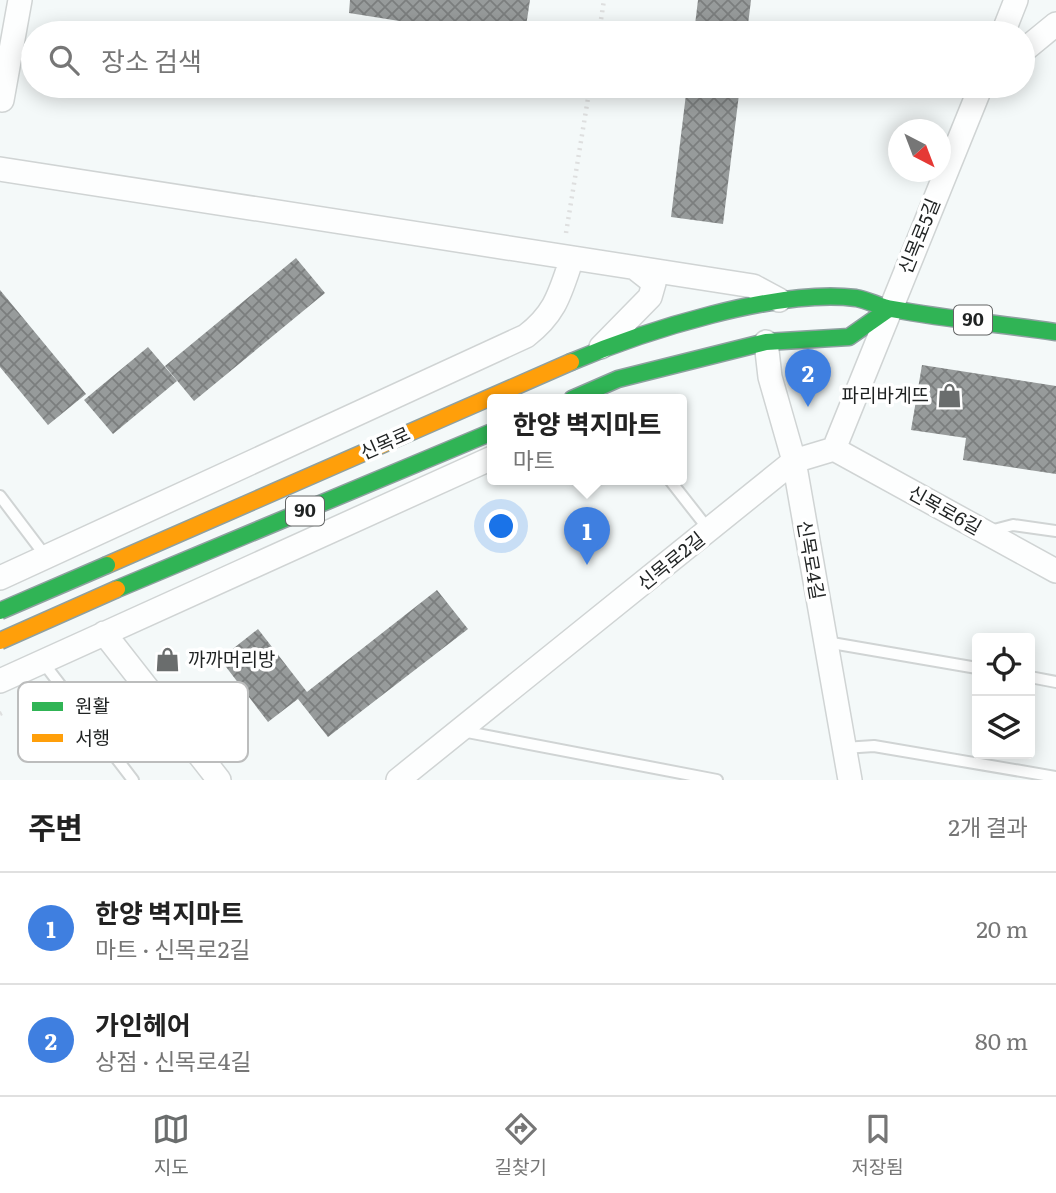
<!DOCTYPE html>
<html lang="ko">
<head>
<meta charset="utf-8">
<style>
  :root { --surface:#fff; --page:#f6f6f6; --text:#222; --muted:#767676; --line:#e0e0e0; --accent:#6a6d6d }
  body { margin:0; font-family:Literata,"Noto Sans KR",serif; background:var(--page); color:var(--text) }
  .controls { position:absolute; right:21px; bottom:21px; display:grid; overflow:hidden; border-radius:7px; box-shadow:0 4px 18px #0003 }
  .controls button { width:63px; height:63px; display:grid; place-items:center; padding:0; border:0; border-bottom:2px solid var(--line); background:var(--surface); color:var(--text); font:35px sans-serif }
  .compass { position:absolute; left:888px; top:119px; width:63px; height:63px; border-radius:50%; background:var(--surface); box-shadow:0 4px 18px #0003; rotate:138deg }
  .you { position:absolute; left:502px; top:527px; width:24px; height:24px; margin:-18px; border:5px solid #fff; border-radius:50%; background:#1a73e8; box-shadow:0 0 0 10px #1a73e833 }
  .badge { display:grid; place-items:center; width:46px; height:46px; border-radius:50%; background:var(--accent); color:#fff; font-size:23px; font-weight:700 }
  .pin { position:absolute; translate:-50% -58px; filter:drop-shadow(0 2px 4px #0008) }
  .pin::after { content:''; position:absolute; top:37px; width:24px; height:21px; background:inherit; clip-path:polygon(0 0,100% 0,50% 100%) }
  .popup { position:absolute; left:487px; top:394px; width:200px; height:91px; box-sizing:border-box; display:grid; place-content:center; border-radius:7px; background:var(--surface); filter:drop-shadow(0 2px 5px #0005); font-size:23px; white-space:nowrap; color:var(--muted) }
  .popup b { font-size:26px; color:var(--text) }
  .popup::after { content:''; position:absolute; left:50%; top:100%; margin-left:-14px; border:14px solid transparent; border-top-color:var(--surface) }
  .list { margin:0; padding:0; list-style:none }
  h2 { display:flex; justify-content:space-between; align-items:center; height:91px; margin:0; padding:0 28px; font-size:30px }
  h2 small { font-size:23px; font-weight:400; color:var(--muted) }
  .list li { display:grid; grid-template-columns:46px 1fr auto; gap:21px; align-items:center; box-sizing:border-box; height:112px; padding:0 28px; border-top:2px solid var(--line) }
  .list b { display:block; font-size:26px; white-space:nowrap }
  .list p { margin:0; font-size:23px; white-space:nowrap; color:var(--muted) }
  .list em { font-size:23px; font-style:normal; color:var(--muted) }
  .icon { flex:none; width:38px; height:38px; fill:none; stroke:currentColor; stroke-width:2; stroke-linecap:round; stroke-linejoin:round }
  .map { position:relative; flex:none; width:1056px; height:780px; overflow:hidden }
  .search { position:absolute; background:var(--surface); box-shadow:0 4px 18px #0003; left:21px; right:21px; top:21px; height:77px; display:flex; align-items:center; gap:18px; box-sizing:border-box; padding:0 24px; border-radius:38px; color:var(--muted); font-size:26px }
  .sheet { height:315px; background:var(--surface) }
  nav { display:flex; justify-content:space-around; align-items:center; box-sizing:border-box; height:98px; border-top:2px solid var(--line); background:var(--surface); font-size:19px; color:var(--muted) }
  nav a { display:grid; justify-items:center; gap:4px }
  nav .on { color:var(--accent) }
  .map>svg:first-child { display:block }
  .building { fill:url(#building-cross-hatch) }
  .lines { fill:none; stroke-linecap:round; stroke-linejoin:round }
  .lane-casing { stroke:#d0d4d4; stroke-width:14 }
  .street-casing { stroke:#d0d4d4; stroke-width:26 }
  .fast-casing { stroke:#8fa0a0; stroke-width:19 }
  .slow-casing { stroke:#8fa0a0; stroke-width:19 }
  .path { stroke:#dedfdf; stroke-width:4.5; stroke-dasharray:2 5; stroke-linecap:butt }
  .lane { stroke:#fdfefe; stroke-width:10 }
  .street { stroke:#fdfefe; stroke-width:23 }
  .fast { stroke:#30b455; stroke-width:16 }
  .slow { stroke:#ff9f0a; stroke-width:16 }
  .fast-bridge-casing { stroke:#8fa0a0; stroke-width:19; stroke-linecap:butt }
  .slow-bridge-casing { stroke:#8fa0a0; stroke-width:19; stroke-linecap:butt }
  .fast-bridge { stroke:#30b455; stroke-width:16 }
  .slow-bridge { stroke:#ff9f0a; stroke-width:16 }
  .labels { text-anchor:middle; stroke-width:7; stroke-linejoin:round; paint-order:stroke }
  .shield { fill:#fff; stroke:#626464; stroke-width:2 }
  .shield-label { font-size:18px; font-weight:bold; fill:#1f2222 }
  .street-label { font-size:19px; fill:#1f2222; stroke:#fff }
  .poi-label { font-size:19px; fill:#1f2222; stroke:#fff; text-anchor:end }
  .key { fill:#fff; stroke:#bcbdbd; stroke-width:2 }
  .key-label { font-size:19px; fill:#1f2222 }
</style>
</head>
<body>
<div class="map">
<svg width="1056" height="780" viewBox="0 0 1056 780">
  <defs>
    <pattern id="building-cross-hatch" width="8" height="8" patternUnits="userSpaceOnUse" patternTransform="scale(1.75)"><rect width="8" height="8" fill="#979b9b"/><path d="M0 0l8 8M0 8l8-8" fill="none" stroke="#7b7e7e"/></pattern>
  </defs>
  <rect width="100%" height="100%" fill="#f4f9f9"/>
  <path class="building" d="M350 0H530L525 33H475L349 13Z
    M698 0H751L747 33H694Z
    M687 86H740L723 224 671 217Z
    M296 258 325 293 194 401 165 366Z
    M0 290 86 394 48 425 0 367Z
    M148 347 177 381 113 434 84 400Z
    M922 365 1056 386V474L963 460 966 438 911 430Z
    M437 590 468 629 328 737 298 699Z
    M258 629 307 692 268 722 220 659Z"/>
  <g class="lines">
    <defs>
      <path id="lane" d="M669 479 709 530
        M0 496 47 558
        M990 531 1013 525 1056 531
        M826 642 977 668
        M42 661 133 780
        M1030 677 1056 682
        M462 731 717 780
        M844 748 874 746 1056 777"/>
      <path id="street" d="M1003 33 1016 0
        M1023 51 1056 24
        M2 100 20 0
        M0 169 753 286 779 300
        M766 342 770 377 794 461 850 780
        M601 347 650 297 654 283 635 268
        M834 449 1056 571
        M0 578 526 336C556 313 560 293 572 258
        M104 633 219 780
        M0 681 492 458
        M398 780 794 461 834 449 981 86"/>
      <path id="fast" d="M571 362C644 331 778 288 856 298 868 300 880 307 892 309 946 319 1001 324 1056 332
        M572 399 618 379 766 342 849 337 889 309
        M117 589 492 432"/>
      <path id="slow" d="M107 565 571 362"/>
    </defs>
    <use href="#lane" class="lane-casing"/>
    <use href="#street" class="street-casing"/>
    <use href="#fast" class="fast-casing"/>
    <use href="#slow" class="slow-casing"/>
    <path class="path" d="M599 33 604 0
      M566 233 590 86
      M0 714 6 711"/>
    <use href="#lane" class="lane"/>
    <use href="#street" class="street"/>
    <use href="#fast" class="fast"/>
    <use href="#slow" class="slow"/>
    <defs>
      <path id="fast-bridge" d="M0 611 107 565"/>
      <path id="slow-bridge" d="M0 641 117 589"/>
    </defs>
    <use href="#fast-bridge" class="fast-bridge-casing"/>
    <use href="#slow-bridge" class="slow-bridge-casing"/>
    <use href="#fast-bridge" class="fast-bridge"/>
    <use href="#slow-bridge" class="slow-bridge"/>
  </g>
  <defs>
    <symbol id="shop-bare" viewBox="-9 -9 18 18"><path d="M-5-2.5h2.3a2.7 3.5 0 0 1 5.4 0H5L5.5 6h-11ZM-1.5-2.5h3a1.5 2.3 0 0 0-3 0Z" fill="#6a6d6d" stroke="#fff" stroke-width="2.5" paint-order="stroke"/></symbol>
  </defs>
  <g fill-rule="evenodd">
    <use href="#shop-bare" x="932" y="378" width="35" height="35"/>
    <use href="#shop-bare" x="150" y="642" width="35" height="35"/>
  </g>
  <g class="labels">
    <g class="shield">
      <rect x="954" y="305.5" width="38" height="29" rx="5"/>
      <rect x="286" y="496.5" width="38" height="29" rx="5"/>
    </g>
    <g class="shield-label">
      <text x="973" y="326">90</text>
      <text x="305" y="517">90</text>
    </g>
    <g class="street-label">
      <text transform="translate(919 236) rotate(-68)" y="7">신목로5길</text>
      <text transform="translate(385 443) rotate(-24)" y="7">신목로</text>
      <text transform="translate(945 510) rotate(29)" y="7">신목로6길</text>
      <text transform="translate(811 560) rotate(80)" y="7">신목로4길</text>
      <text transform="translate(671 561) rotate(-39)" y="7">신목로2길</text>
    </g>
    <g class="poi-label">
      <text x="929" y="402">파리바게뜨</text>
      <text x="188" y="666" text-anchor="start">까까머리방</text>
    </g>
  </g>
  <rect x="18" y="682" width="230" height="80" rx="10" class="key"/>
  <rect x="32" y="702" width="31" height="9" fill="#30b455"/>
  <rect x="32" y="734" width="31" height="8" fill="#ff9f0a"/>
  <g class="key-label">
    <text x="75" y="713">원활</text>
    <text x="75" y="745">서행</text>
  </g>
</svg>
<div class="controls">
<button><svg class="icon" aria-label="locate" viewBox="0 0 24 24"><circle cx="12" cy="12" r="6"/><path d="M12 2v4M12 18v4M2 12h4M18 12h4"/></svg></button>
<button><svg class="icon" aria-label="layers" viewBox="0 0 24 24"><path d="M12 4l9 5-9 5-9-5zM3 14l9 5 9-5"/></svg></button>
</div>
<svg class="compass" viewBox="-18 -18 36 36"><path d="M0-13l5 13h-10z" fill="#e53935"/><path d="M0 13l5-13h-10z" fill="#767676"/></svg>
<div class="you"></div>
<div class="pin badge" style="left:587px;top:565px;background:#3f7fe0">1</div>
<div class="popup"><b>한양 벽지마트</b>마트</div>
<div class="pin badge" style="left:808px;top:407px;background:#3f7fe0">2</div>
<div class="search"><svg class="icon" aria-label="search" viewBox="0 0 24 24"><circle cx="10" cy="10" r="6"/><path d="M15 15l6 6"/></svg>장소 검색</div>
</div>
<section class="sheet">
<h2>주변<small>2개 결과</small></h2>
<ul class="list">
<li><span class="badge" style="background:#3f7fe0">1</span><div><b>한양 벽지마트</b><p>마트 · 신목로2길</p></div><em>20 m</em></li>
<li><span class="badge" style="background:#3f7fe0">2</span><div><b>가인헤어</b><p>상점 · 신목로4길</p></div><em>80 m</em></li>
</ul>
</section>
<nav>
<a class="on"><svg class="icon" aria-label="map" viewBox="0 0 24 24"><path d="M3 6l6-2 6 2 6-2v14l-6 2-6-2-6 2zM9 4v14M15 6v14"/></svg>지도</a>
<a><svg class="icon" aria-label="directions" viewBox="0 0 24 24"><path d="M12 3l9 9-9 9-9-9zM9 14v-3h6M13 9l2 2-2 2"/></svg>길찾기</a>
<a><svg class="icon" aria-label="saved" viewBox="0 0 24 24"><path d="M7 4h10v16l-5-4-5 4z"/></svg>저장됨</a>
</nav>
</body>
</html>
